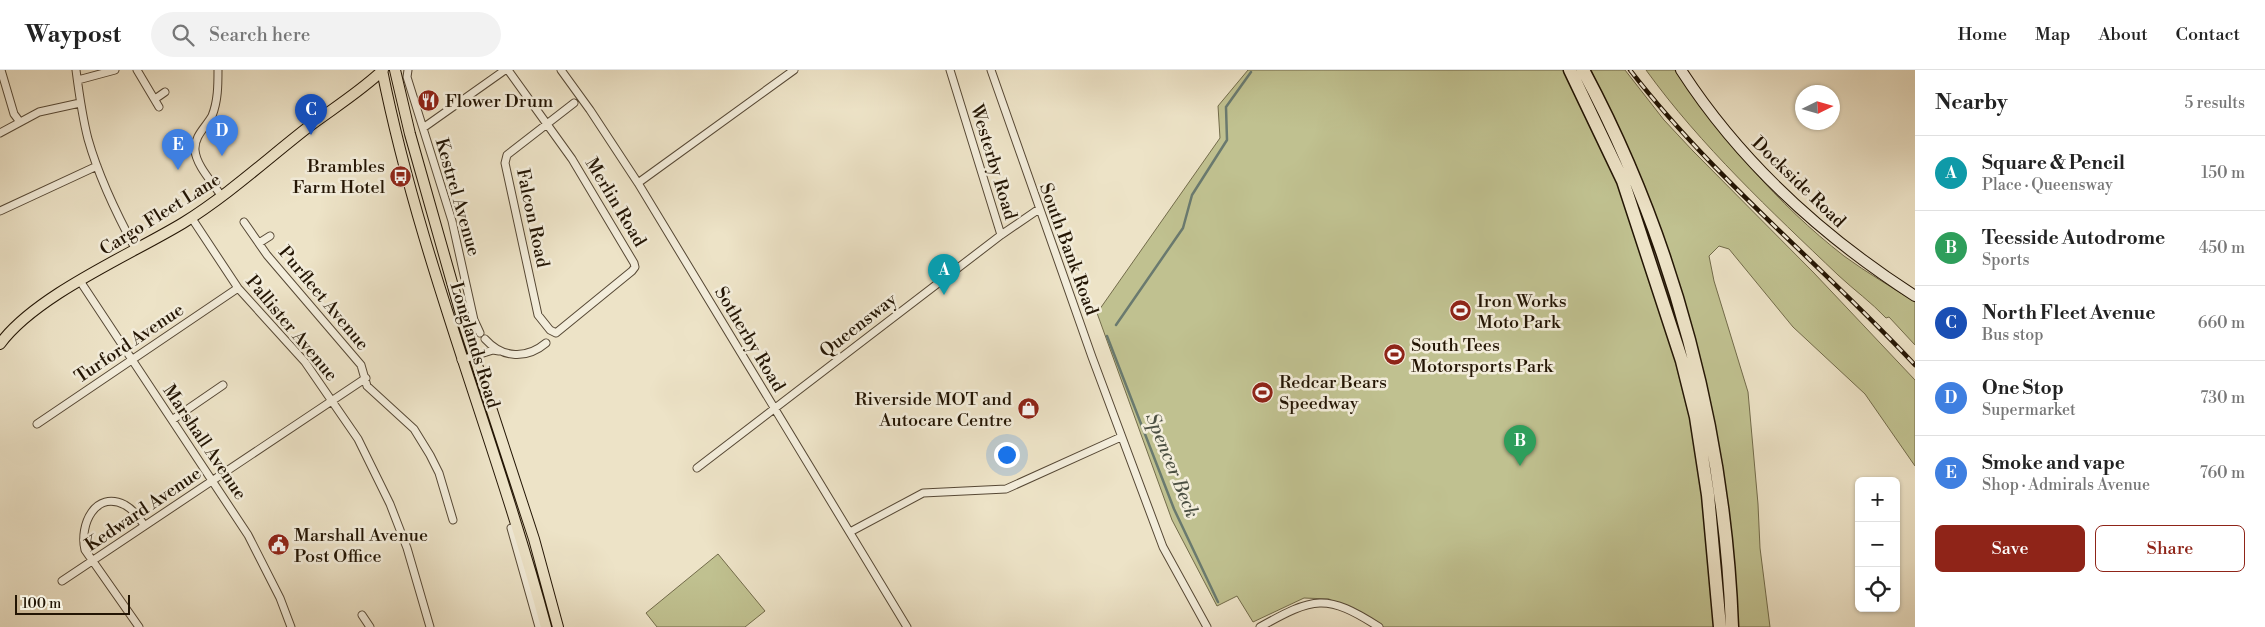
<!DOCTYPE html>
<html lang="en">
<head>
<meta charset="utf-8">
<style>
  :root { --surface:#fff; --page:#f2f2f2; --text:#222; --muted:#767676; --line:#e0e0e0; --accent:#8f2418 }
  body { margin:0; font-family:"Libre Bodoni",serif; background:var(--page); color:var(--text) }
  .controls { position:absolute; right:15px; bottom:15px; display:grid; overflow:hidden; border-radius:8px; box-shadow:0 1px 4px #0004 }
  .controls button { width:45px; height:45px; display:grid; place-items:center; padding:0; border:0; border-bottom:1px solid var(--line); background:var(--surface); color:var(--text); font:25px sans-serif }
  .compass { position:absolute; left:1795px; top:15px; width:45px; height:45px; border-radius:50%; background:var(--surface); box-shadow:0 1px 4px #0004; rotate:85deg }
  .scale { position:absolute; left:15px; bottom:12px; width:115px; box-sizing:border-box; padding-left:5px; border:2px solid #231504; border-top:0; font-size:14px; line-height:18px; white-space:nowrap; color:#231504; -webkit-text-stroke:4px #f3eddb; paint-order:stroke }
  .you { position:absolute; left:1006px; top:384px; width:18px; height:18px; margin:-12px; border:4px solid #fff; border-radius:50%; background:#1a73e8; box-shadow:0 0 0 8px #1a73e833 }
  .badge { display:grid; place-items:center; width:32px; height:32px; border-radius:50%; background:var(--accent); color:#fff; font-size:16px; font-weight:700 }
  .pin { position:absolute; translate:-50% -41px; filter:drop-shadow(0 1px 2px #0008) }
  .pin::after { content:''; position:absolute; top:26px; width:18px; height:15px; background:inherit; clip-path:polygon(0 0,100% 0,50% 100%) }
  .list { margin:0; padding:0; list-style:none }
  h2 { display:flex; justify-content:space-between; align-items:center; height:65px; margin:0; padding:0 20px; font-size:21px }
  h2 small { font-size:16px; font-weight:400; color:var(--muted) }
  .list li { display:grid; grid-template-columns:32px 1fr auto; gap:15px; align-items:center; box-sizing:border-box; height:75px; padding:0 20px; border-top:1px solid var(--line) }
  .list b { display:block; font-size:19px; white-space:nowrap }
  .list p { margin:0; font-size:16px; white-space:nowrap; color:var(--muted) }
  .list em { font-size:16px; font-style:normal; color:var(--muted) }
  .actions { display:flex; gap:10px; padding:15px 20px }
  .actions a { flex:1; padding:11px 0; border:1px solid var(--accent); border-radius:8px; text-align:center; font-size:18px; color:var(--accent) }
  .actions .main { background:var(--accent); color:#fff }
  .icon { flex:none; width:28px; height:28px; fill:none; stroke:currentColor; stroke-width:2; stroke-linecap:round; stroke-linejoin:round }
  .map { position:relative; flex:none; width:1915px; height:557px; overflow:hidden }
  header { display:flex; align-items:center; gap:30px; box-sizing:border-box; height:70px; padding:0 25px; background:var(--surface); border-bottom:1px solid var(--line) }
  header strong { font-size:24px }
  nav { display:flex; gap:28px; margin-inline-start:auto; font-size:18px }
  .search { width:350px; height:45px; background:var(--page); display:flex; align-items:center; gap:12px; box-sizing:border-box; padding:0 18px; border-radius:28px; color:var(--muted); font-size:19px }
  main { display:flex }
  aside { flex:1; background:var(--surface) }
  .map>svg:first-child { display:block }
  .green { fill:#c0c190; stroke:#726b4a }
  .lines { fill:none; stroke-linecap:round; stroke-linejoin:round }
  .stream { stroke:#6a7a6f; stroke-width:2.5 }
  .street-casing { stroke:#564835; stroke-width:9 }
  .secondary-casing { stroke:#231504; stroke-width:12 }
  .primary-casing { stroke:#231504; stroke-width:12 }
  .highway-casing { stroke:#231504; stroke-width:15 }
  .street { stroke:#f3eddb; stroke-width:7 }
  .secondary { stroke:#f3eddb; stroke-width:10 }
  .primary { stroke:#ede3c7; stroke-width:10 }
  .highway { stroke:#ede3c7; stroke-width:12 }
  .rail-casing { stroke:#231504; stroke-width:4.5 }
  .rail { stroke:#f3eddb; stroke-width:2.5; stroke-dasharray:8; stroke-linecap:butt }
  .labels { text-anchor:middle; stroke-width:5; stroke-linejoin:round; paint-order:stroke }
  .poi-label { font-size:18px; fill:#231504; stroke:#f3eddb; text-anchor:start }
  .street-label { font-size:18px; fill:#231504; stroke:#f3eddb }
  .water-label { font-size:19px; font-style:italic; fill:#4c5043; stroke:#f3eddb }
</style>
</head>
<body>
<header>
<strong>Waypost</strong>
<div class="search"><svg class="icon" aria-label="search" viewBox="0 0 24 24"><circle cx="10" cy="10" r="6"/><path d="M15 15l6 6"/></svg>Search here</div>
<nav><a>Home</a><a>Map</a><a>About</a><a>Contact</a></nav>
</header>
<main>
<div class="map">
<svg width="1915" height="557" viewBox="0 0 1915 557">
  <rect width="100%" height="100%" fill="#ede3c7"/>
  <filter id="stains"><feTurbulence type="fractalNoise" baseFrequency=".004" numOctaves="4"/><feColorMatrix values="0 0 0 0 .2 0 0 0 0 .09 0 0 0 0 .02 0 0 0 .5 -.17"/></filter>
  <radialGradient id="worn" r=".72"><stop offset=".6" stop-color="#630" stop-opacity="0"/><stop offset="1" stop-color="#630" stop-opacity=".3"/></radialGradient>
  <path class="green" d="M1248 0H1565L1614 104 1678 288 1700 399 1716 557H1380L1329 529 1304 528 1253 552 1237 526 1217 536 1172 450 1097 243 1220 68 1218 36Z
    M1591 0H1625L1664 50 1693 81 1814 203 1915 310V396L1865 324 1793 257 1729 179 1719 176 1709 186 1714 211 1748 322 1758 434 1760 478 1770 557H1737L1727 439 1640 107Z
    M1646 0H1675C1723 69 1777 134 1844 186 1867 203 1892 217 1915 232V275L1889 247 1886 248C1871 232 1854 220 1838 205 1771 141 1701 76 1646 0Z
    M718 484 765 541 745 557H657L646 543Z"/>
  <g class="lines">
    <path class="stream" d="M1116 255 1183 158 1192 125 1227 70 1226 37 1251 2
      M1107 266 1174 439 1218 532"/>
    <defs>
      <path id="street" d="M1 0 14 44 20 52
        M76 0C79 23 82 46 88 69 99 108 117 145 136 180
        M137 0 159 37
        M218 0C218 15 218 31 212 46 206 57 194 66 195 80 196 96 214 114 222 127
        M408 0 407 7 452 151 474 250 480 263
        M508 0 572 89 634 193 635 197 632 201 556 263 550 260 538 245 505 93 507 85 574 33
        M561 0 590 40 638 113 907 557
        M950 0 1001 165
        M991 0 1092 287 1163 477 1207 557
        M78 10 115 0
        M155 29 165 22
        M423 58 505 0
        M0 63 39 42 80 33
        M638 113 794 0
        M0 141 97 96
        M191 147 238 218 305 292 358 369 390 434 407 478 430 557
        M244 152 267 185 361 295 367 316 414 359 430 385 439 403 453 450
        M259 173 270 166
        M80 211 248 465 280 528 291 557
        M485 269C503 289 527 289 546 273
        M461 290 493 280 499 281
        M172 350 223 315
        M37 354 238 218
        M697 398 1001 165 1039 139
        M511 458 539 557
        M850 462 923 423 1006 419 1121 367
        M62 511 366 308
        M362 545 370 557
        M139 557 85 480C79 455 95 420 125 435 134 440 139 447 144 455
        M1260 557C1314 527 1326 523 1379 557"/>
      <path id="secondary" d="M1681 0C1741 93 1822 166 1915 226"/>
      <path id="primary" d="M382 0C420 190 496 370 546 557
        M395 0 410 64 464 255 534 469 558 557
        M0 274C36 225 130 185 183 153 228 125 266 90 307 58 332 39 360 22 383 0"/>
      <path id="highway" d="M1570 0 1623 111 1682 291 1696 347 1708 425 1720 557
        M1583 0C1674 170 1725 364 1732 557"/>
    </defs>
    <use href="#street" class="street-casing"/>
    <use href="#secondary" class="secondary-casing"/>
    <use href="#primary" class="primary-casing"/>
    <use href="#highway" class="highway-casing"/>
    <use href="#street" class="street"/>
    <use href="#secondary" class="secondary"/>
    <use href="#primary" class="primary"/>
    <use href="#highway" class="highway"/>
    <defs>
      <path id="rail" d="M1630 0C1714 109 1822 195 1915 295"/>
    </defs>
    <use href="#rail" class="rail-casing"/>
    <use href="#rail" class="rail"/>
  </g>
  <defs>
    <symbol id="restaurant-disc" viewBox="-11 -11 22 22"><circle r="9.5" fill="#8f2418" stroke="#f3eddb"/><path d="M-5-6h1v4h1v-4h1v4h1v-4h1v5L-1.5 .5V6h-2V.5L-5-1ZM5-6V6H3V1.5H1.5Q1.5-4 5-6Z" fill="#fff"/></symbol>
    <symbol id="bus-disc" viewBox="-11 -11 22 22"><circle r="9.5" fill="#8f2418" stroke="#f3eddb"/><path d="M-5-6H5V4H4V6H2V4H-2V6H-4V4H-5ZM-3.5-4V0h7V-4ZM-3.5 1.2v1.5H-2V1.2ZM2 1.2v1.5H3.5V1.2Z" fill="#fff"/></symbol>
    <symbol id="stadium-disc" viewBox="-11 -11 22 22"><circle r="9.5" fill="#8f2418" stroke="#f3eddb"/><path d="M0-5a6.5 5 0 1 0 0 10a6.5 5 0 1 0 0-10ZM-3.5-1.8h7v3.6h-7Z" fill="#fff"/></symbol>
    <symbol id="shop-disc" viewBox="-11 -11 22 22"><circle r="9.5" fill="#8f2418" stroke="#f3eddb"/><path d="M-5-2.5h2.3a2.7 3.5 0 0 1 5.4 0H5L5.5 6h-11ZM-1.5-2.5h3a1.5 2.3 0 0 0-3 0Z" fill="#fff"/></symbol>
    <symbol id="civic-disc" viewBox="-11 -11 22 22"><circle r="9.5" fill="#8f2418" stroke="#f3eddb"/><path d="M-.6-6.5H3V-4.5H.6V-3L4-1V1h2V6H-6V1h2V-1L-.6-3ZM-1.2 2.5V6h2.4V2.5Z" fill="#fff"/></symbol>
  </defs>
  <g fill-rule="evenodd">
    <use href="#restaurant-disc" x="416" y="18" width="25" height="25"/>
    <use href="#bus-disc" x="388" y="94" width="25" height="25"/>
    <use href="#stadium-disc" x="1448" y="228" width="25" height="25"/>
    <use href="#stadium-disc" x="1382" y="272" width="25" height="25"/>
    <use href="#stadium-disc" x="1250" y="310" width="25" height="25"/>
    <use href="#shop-disc" x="1016" y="326" width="25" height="25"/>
    <use href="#civic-disc" x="266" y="462" width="25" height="25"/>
  </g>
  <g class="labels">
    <g class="poi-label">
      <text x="445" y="37">Flower Drum</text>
      <text x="385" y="102" text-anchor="end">Brambles<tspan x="385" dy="21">Farm Hotel</tspan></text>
      <text x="1477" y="237">Iron Works<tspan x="1477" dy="21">Moto Park</tspan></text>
      <text x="1411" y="281">South Tees<tspan x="1411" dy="21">Motorsports Park</tspan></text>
      <text x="1279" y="318">Redcar Bears<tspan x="1279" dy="21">Speedway</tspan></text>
      <text x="1012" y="335" text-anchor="end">Riverside MOT and<tspan x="1012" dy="21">Autocare Centre</tspan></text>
      <text x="294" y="471">Marshall Avenue<tspan x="294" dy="21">Post Office</tspan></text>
    </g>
    <g class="street-label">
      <text transform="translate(994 92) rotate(73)" y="6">Westerby Road</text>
      <text transform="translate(1799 112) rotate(44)" y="6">Dockside Road</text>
      <text transform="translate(458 127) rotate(74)" y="6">Kestrel Avenue</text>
      <text transform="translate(616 132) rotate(59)" y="6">Merlin Road</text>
      <text transform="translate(160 144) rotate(-32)" y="6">Cargo Fleet Lane</text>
      <text transform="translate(533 148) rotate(78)" y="6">Falcon Road</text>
      <text transform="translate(1069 179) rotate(70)" y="6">South Bank Road</text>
      <text transform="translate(324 228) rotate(50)" y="6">Purfleet Avenue</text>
      <text transform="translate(858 255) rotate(-38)" y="6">Queensway</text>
      <text transform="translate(292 258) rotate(50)" y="6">Pallister Avenue</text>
      <text transform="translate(750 269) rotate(59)" y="6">Sotherby Road</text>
      <text transform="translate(129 273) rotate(-34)" y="6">Turford Avenue</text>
      <text transform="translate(475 275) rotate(73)" y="6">Longlands Road</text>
      <text transform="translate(205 372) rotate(56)" y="6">Marshall Avenue</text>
      <text transform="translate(143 439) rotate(-34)" y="6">Kedward Avenue</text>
    </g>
    <g class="water-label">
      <text transform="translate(1173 395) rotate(68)" y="7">Spencer Beck</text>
    </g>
  </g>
  <rect width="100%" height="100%" filter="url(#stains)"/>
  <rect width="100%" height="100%" fill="url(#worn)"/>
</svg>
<div class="controls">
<button>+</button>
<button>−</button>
<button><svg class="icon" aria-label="locate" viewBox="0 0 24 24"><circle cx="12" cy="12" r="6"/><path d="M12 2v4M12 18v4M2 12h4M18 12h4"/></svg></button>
</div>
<svg class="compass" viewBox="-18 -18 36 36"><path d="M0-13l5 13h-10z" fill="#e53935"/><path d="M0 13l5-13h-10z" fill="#767676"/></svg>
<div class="scale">100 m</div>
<div class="you"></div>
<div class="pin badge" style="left:944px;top:225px;background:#0f9aa8">A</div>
<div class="pin badge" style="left:1520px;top:396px;background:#2e9e5b">B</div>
<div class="pin badge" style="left:311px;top:65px;background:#1a4fb4">C</div>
<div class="pin badge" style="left:222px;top:86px;background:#3f7fe0">D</div>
<div class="pin badge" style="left:178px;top:100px;background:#3f7fe0">E</div>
</div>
<aside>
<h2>Nearby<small>5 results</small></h2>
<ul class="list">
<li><span class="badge" style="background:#0f9aa8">A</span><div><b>Square &amp; Pencil</b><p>Place · Queensway</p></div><em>150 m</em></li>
<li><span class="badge" style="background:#2e9e5b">B</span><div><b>Teesside Autodrome</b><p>Sports</p></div><em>450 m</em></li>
<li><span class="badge" style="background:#1a4fb4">C</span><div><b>North Fleet Avenue</b><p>Bus stop</p></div><em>660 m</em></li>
<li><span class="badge" style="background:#3f7fe0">D</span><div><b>One Stop</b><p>Supermarket</p></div><em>730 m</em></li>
<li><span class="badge" style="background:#3f7fe0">E</span><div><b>Smoke and vape</b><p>Shop · Admirals Avenue</p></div><em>760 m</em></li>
</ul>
<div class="actions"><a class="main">Save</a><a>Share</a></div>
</aside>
</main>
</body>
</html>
